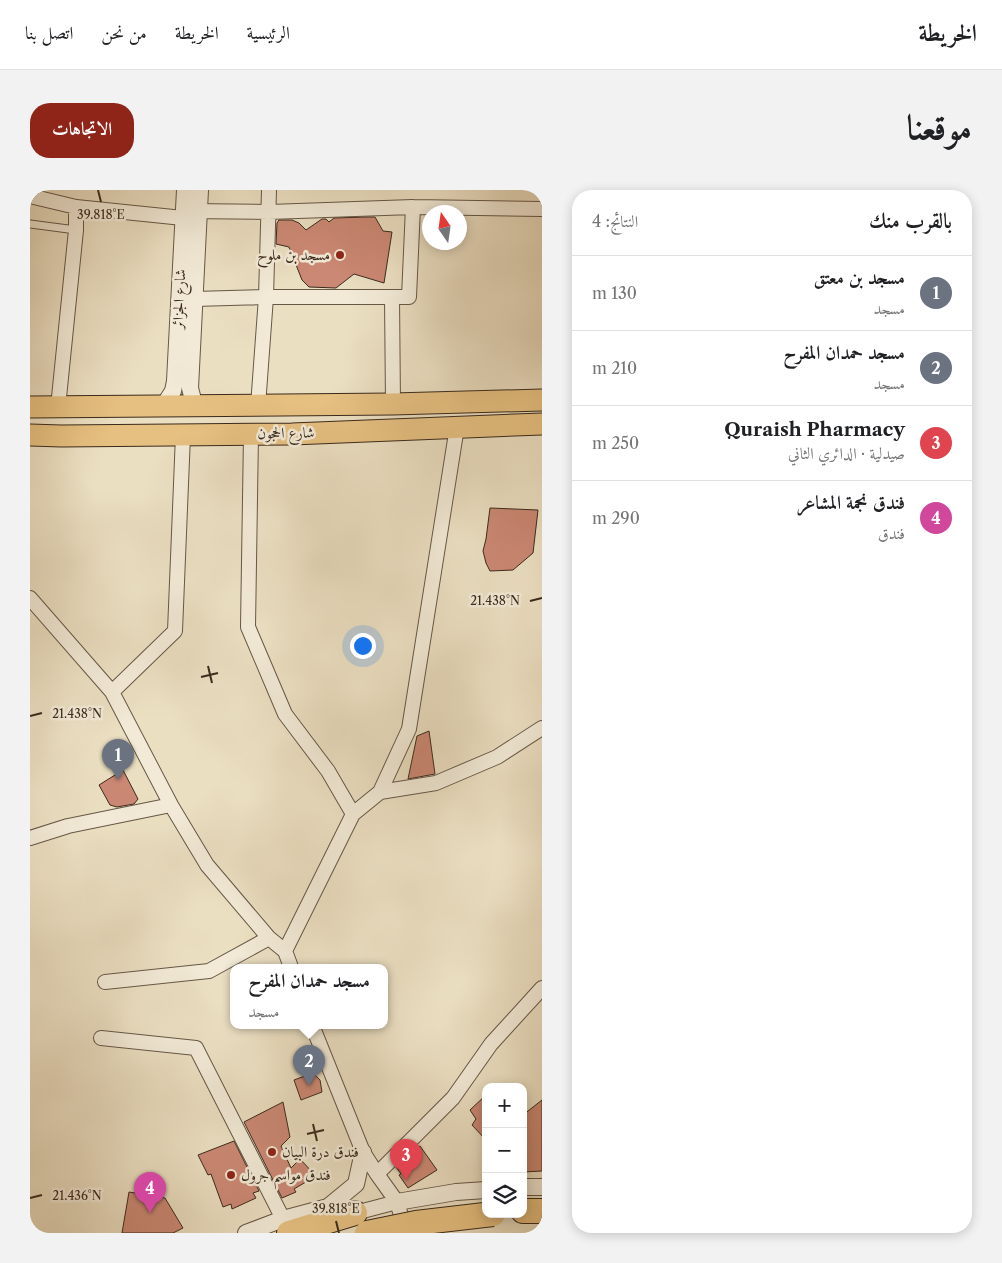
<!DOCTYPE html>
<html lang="ar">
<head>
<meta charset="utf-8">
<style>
  :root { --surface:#fff; --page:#f2f2f2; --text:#202124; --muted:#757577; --line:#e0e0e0; --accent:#8f2418 }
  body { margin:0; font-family:"Libre Caslon Text",Amiri,serif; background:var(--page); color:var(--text); direction:rtl }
  .controls { position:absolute; right:15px; bottom:15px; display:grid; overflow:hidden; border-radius:10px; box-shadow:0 2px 12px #0003 }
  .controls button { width:45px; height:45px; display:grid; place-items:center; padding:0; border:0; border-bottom:1px solid var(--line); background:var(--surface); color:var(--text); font:25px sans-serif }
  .compass { position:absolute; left:392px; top:15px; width:45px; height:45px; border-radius:50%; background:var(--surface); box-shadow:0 2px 12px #0003; rotate:347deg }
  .you { position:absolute; left:332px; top:455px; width:18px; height:18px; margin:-12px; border:4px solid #fff; border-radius:50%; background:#1a73e8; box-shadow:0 0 0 8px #1a73e833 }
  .badge { display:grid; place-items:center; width:32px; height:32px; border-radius:50%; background:var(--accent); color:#fff; font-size:16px; font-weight:700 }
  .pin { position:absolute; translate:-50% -41px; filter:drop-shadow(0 1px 2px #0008) }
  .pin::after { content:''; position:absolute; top:26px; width:18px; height:15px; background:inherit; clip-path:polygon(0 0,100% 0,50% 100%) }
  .popup { position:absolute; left:200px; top:774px; width:158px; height:65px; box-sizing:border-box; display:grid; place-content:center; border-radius:10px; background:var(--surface); filter:drop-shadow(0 1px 4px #0005); font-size:16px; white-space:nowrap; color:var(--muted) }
  .popup b { font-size:19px; color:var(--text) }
  .popup::after { content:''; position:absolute; left:50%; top:100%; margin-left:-10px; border:10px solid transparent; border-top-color:var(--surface) }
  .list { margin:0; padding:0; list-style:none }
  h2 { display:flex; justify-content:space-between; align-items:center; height:65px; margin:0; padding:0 20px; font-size:21px }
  h2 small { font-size:16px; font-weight:400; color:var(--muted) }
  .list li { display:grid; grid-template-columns:32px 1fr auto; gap:15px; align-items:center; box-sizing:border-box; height:75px; padding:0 20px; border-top:1px solid var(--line) }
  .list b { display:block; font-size:19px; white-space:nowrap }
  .list p { margin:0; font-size:16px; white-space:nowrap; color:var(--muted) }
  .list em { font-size:16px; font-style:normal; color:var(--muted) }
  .icon { flex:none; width:28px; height:28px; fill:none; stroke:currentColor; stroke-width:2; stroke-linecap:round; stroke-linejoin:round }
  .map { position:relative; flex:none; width:512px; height:1043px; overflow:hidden; direction:ltr; border-radius:20px }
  header { display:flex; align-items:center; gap:30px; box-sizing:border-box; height:70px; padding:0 25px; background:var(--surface); border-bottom:1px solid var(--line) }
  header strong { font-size:24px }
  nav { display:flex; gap:28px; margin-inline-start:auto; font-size:18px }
  .intro { display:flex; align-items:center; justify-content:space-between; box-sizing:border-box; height:120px; padding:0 30px }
  h1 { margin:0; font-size:35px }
  .button { padding:12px 22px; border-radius:20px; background:var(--accent); color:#fff; font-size:18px; font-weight:700 }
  main { display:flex; gap:30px; padding:0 30px }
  aside { flex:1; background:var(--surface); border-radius:20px; box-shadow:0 2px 12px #0003 }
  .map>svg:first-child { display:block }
  .building { fill:#cb8874; stroke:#3a2a1c }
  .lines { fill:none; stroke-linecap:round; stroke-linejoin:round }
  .service-casing { stroke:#665746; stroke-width:9 }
  .minor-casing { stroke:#665746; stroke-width:16 }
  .tertiary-casing { stroke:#665746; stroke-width:18 }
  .primary-casing { stroke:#3a2a1c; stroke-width:23 }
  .motorway-casing { stroke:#3a2a1c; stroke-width:26 }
  .service { stroke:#f2ead7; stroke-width:7 }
  .minor { stroke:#f2ead7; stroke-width:14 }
  .tertiary { stroke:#f2ead7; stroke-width:16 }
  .primary { stroke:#e6c081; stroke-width:21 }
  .motorway { stroke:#e6c081; stroke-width:24 }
  .motorway-bridge-casing { stroke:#3a2a1c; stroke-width:26; stroke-linecap:butt }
  .motorway-bridge { stroke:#e6c081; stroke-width:24 }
  .ticks { fill:none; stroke:#3a2a1c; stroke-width:2 }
  .poi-dot { fill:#8f2418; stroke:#f2ead7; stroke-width:2 }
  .labels { text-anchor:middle; stroke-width:5; stroke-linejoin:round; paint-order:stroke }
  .poi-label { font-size:15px; fill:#3a2a1c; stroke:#f2ead7; text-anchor:start }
  .street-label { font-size:15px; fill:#3a2a1c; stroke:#f2ead7 }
  .ticks-label { font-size:12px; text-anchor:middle; fill:#3a2a1c; stroke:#f2ead7; stroke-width:5; stroke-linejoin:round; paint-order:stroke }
</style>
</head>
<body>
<header>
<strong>الخريطة</strong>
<nav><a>الرئيسية</a><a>الخريطة</a><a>من نحن</a><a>اتصل بنا</a></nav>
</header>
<div class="intro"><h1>موقعنا</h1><a class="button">الاتجاهات</a></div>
<main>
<aside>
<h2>بالقرب منك<small>النتائج: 4</small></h2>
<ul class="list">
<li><span class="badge" style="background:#6b7280">1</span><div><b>مسجد بن معتق</b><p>مسجد</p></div><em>130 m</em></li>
<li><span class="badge" style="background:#6b7280">2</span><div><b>مسجد حمدان المفرح</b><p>مسجد</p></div><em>210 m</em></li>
<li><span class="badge" style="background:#e0444e">3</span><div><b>Quraish Pharmacy</b><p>صيدلية · الدائري الثاني</p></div><em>250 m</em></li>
<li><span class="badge" style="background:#d1479c">4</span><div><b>فندق نجمة المشاعر</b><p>فندق</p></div><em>290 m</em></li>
</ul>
</aside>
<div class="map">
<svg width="512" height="1043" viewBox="0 0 512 1043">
  <rect width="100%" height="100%" fill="#ebdfc2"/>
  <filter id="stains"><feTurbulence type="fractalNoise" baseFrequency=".004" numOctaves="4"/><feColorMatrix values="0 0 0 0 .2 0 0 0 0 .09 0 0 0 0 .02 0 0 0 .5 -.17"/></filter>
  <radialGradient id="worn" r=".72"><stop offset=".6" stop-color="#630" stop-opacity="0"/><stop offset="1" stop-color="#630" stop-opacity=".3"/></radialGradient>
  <path class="building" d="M336 27H345L353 41 362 42 354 93 324 84 306 98 279 97 272 90 259 57 246 54 247 33 249 30H262L269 33 276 40 292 29H296L299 32 304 28Z
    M460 318 508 320 503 363 483 380 460 381 456 373 453 361 456 349Z
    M399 541 405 584 378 589 387 546Z
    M93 580 108 609 104 614 87 617 80 615 69 595Z
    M283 883 290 890 292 902 271 910 264 890Z
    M456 905V950L442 935 446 929 440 920Z
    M512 910V981L493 982V925Z
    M253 912 260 947 251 956 261 978 270 969 286 986 264 999 266 1002 252 1008 214 932Z
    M204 951 229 1001 223 1003 226 1008 202 1019 201 1014 193 1017 181 984 178 985 168 965Z
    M390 956 407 980 378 998 369 985 371 984 366 977 379 964Z
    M99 1002 135 1008 153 1038 143 1043H92Z"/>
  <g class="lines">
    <defs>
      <path id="service" d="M0 34 46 40"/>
      <path id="minor" d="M0 6 46 17 153 28
        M159 21 239 22 383 17 512 19
        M362 107 363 214
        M164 109 236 107H379L383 17
        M228 216 236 107 239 0
        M28 217 46 40V17
        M221 244 218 437 255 524 298 581 323 624 255 761
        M0 408 82 502 141 615 177 675 239 748 255 761 261 777
        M82 502 145 441 153 245
        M350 602 406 593 467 567 512 538
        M323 624 350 602 379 539 427 237
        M0 648 38 636 141 615
        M75 792 179 781 239 748
        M282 835 333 962 347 984 367 1012 376 1042
        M71 848 166 858 253 1029
        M347 984 423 908 461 854 512 798
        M325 1023 367 1012"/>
      <path id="tertiary" d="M134 215 143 201 145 191 155 0
        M166 215 163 210 160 198 170 0
        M493 997H512
        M367 1012 426 1002 456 1000
        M216 1043 253 1029 298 1017 326 994 333 962"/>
      <path id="primary" d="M0 217 363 214 512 210
        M0 245 31 246 262 244 512 234"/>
      <path id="motorway" d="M493 1021H512
        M259 1043 325 1023"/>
    </defs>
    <use href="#service" class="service-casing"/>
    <use href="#minor" class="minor-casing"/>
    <use href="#tertiary" class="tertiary-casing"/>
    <use href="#primary" class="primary-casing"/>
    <use href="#motorway" class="motorway-casing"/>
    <use href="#service" class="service"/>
    <use href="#minor" class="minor"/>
    <use href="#tertiary" class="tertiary"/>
    <use href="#primary" class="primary"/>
    <use href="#motorway" class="motorway"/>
    <defs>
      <path id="motorway-bridge" d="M337 1043 386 1033 463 1024"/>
    </defs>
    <use href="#motorway-bridge" class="motorway-bridge-casing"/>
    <use href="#motorway-bridge" class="motorway-bridge"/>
  </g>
  <path class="ticks" d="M68 0 71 12M500 411 512 408M178 476 182 493M171 487 188 483M0 526 12 523M283 934 287 951M277 944 294 940M0 1008 12 1005M306 1031 309 1043"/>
  <g class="poi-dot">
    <circle cx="310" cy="65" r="5"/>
    <circle cx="242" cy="962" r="5"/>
    <circle cx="201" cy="985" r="5"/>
  </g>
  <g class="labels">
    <g class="poi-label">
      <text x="300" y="70" text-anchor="end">مسجد بن ملوح</text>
      <text x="252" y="967">فندق درة البيان</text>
      <text x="211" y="990">فندق مواسم جرول</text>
    </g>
    <g class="street-label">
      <text transform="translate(149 109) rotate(-87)" y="5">شارع الجزائر</text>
      <text transform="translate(256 243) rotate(-1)" y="5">شارع الحجون</text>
    </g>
  </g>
  <g class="ticks-label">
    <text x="71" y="29">39.818°E</text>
    <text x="465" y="415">21.438°N</text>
    <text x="47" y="528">21.438°N</text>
    <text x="47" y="1010">21.436°N</text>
    <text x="306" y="1023">39.818°E</text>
  </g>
  <rect width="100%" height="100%" filter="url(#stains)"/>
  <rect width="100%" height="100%" fill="url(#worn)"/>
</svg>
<div class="controls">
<button>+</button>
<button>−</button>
<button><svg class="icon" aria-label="layers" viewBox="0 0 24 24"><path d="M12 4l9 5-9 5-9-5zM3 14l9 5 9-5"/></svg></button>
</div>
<svg class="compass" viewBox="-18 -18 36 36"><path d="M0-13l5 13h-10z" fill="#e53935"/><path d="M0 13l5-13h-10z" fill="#757577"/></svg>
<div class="you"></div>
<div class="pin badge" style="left:88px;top:590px;background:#6b7280">1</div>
<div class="pin badge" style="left:279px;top:896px;background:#6b7280">2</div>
<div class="popup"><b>مسجد حمدان المفرح</b>مسجد</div>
<div class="pin badge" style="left:376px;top:990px;background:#e0444e">3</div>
<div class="pin badge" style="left:120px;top:1023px;background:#d1479c">4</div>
</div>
</main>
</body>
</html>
